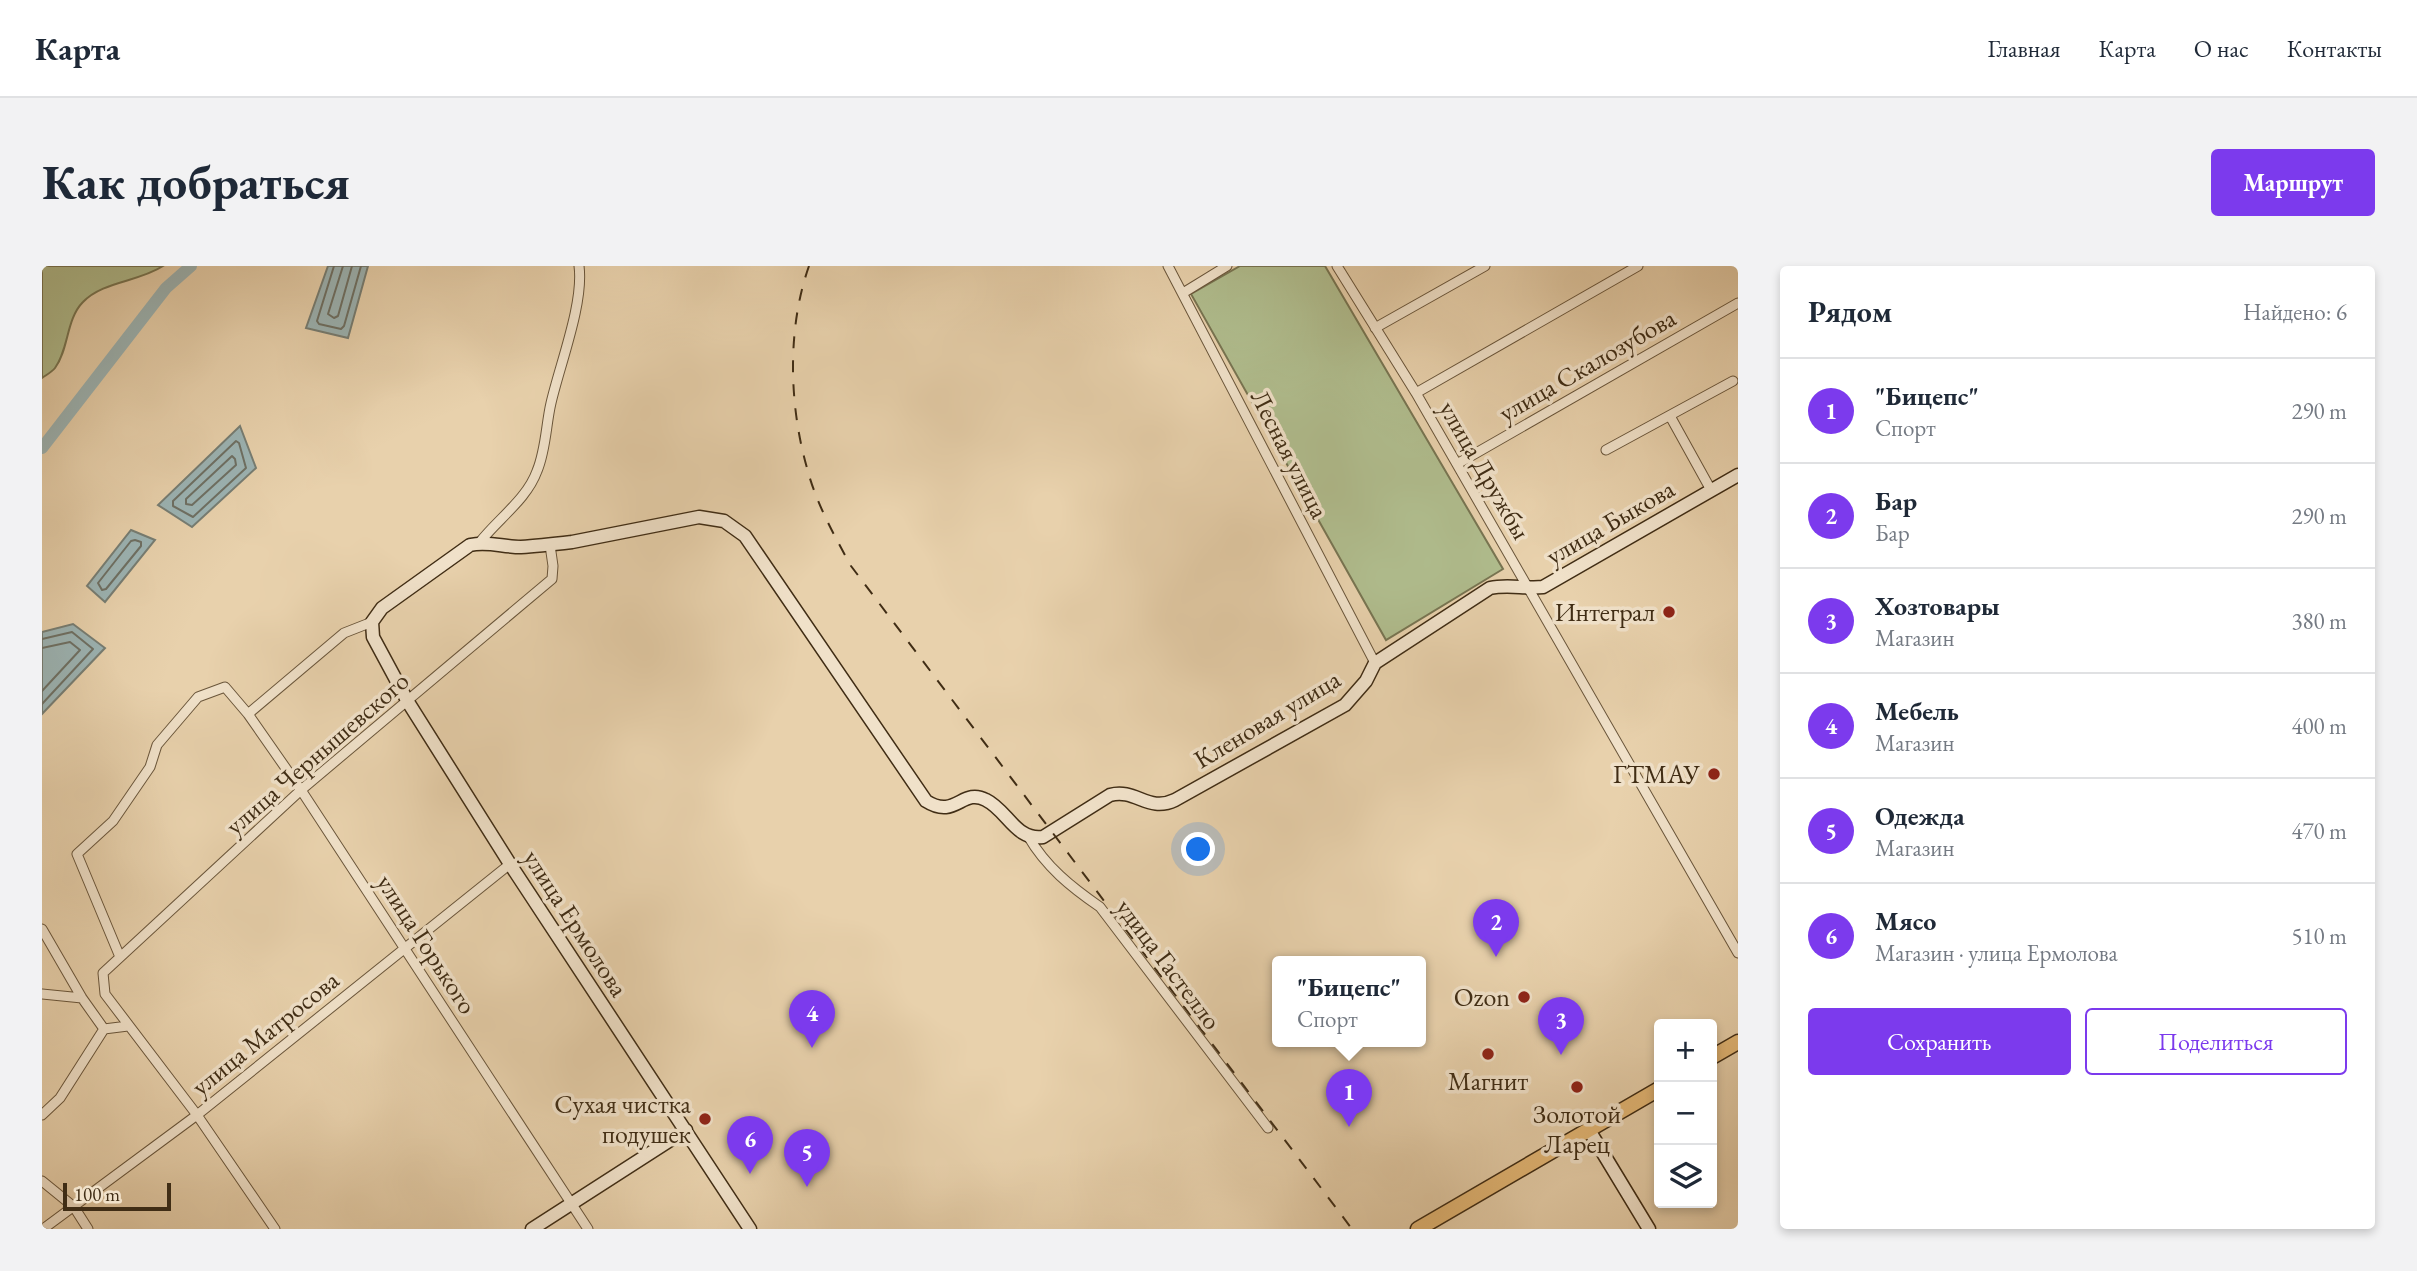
<!DOCTYPE html>
<html lang="ru">
<head>
<meta charset="utf-8">
<style>
  :root { --surface:#fff; --page:#f2f2f3; --text:#1f2937; --muted:#747a83; --line:#e0e1e3; --accent:#7c3aed }
  body { margin:0; font-family:"EB Garamond",serif; background:var(--page); color:var(--text) }
  .controls { position:absolute; right:21px; bottom:21px; display:grid; overflow:hidden; border-radius:7px; box-shadow:0 4px 10px #0003 }
  .controls button { width:63px; height:63px; display:grid; place-items:center; padding:0; border:0; border-bottom:2px solid var(--line); background:var(--surface); color:var(--text); font:35px sans-serif }
  .scale { position:absolute; left:21px; bottom:18px; width:108px; box-sizing:border-box; padding-left:7px; border:4px solid #402d15; border-top:0; font-size:19px; line-height:24px; white-space:nowrap; color:#402d15; -webkit-text-stroke:5px #f0e1c9; paint-order:stroke }
  .you { position:absolute; left:1157px; top:584px; width:24px; height:24px; margin:-18px; border:5px solid #fff; border-radius:50%; background:#1a73e8; box-shadow:0 0 0 10px #1a73e833 }
  .badge { display:grid; place-items:center; width:46px; height:46px; border-radius:50%; background:var(--accent); color:#fff; font-size:23px; font-weight:700 }
  .pin { position:absolute; translate:-50% -58px; filter:drop-shadow(0 2px 4px #0008) }
  .pin::after { content:''; position:absolute; top:37px; width:24px; height:21px; background:inherit; clip-path:polygon(0 0,100% 0,50% 100%) }
  .popup { position:absolute; left:1230px; top:690px; width:154px; height:91px; box-sizing:border-box; display:grid; place-content:center; border-radius:7px; background:var(--surface); filter:drop-shadow(0 2px 5px #0005); font-size:23px; white-space:nowrap; color:var(--muted) }
  .popup b { font-size:26px; color:var(--text) }
  .popup::after { content:''; position:absolute; left:50%; top:100%; margin-left:-14px; border:14px solid transparent; border-top-color:var(--surface) }
  .list { margin:0; padding:0; list-style:none }
  h2 { display:flex; justify-content:space-between; align-items:center; height:91px; margin:0; padding:0 28px; font-size:30px }
  h2 small { font-size:23px; font-weight:400; color:var(--muted) }
  .list li { display:grid; grid-template-columns:46px 1fr auto; gap:21px; align-items:center; box-sizing:border-box; height:105px; padding:0 28px; border-top:2px solid var(--line) }
  .list b { display:block; font-size:26px; white-space:nowrap }
  .list p { margin:0; font-size:23px; white-space:nowrap; color:var(--muted) }
  .list em { font-size:23px; font-style:normal; color:var(--muted) }
  .actions { display:flex; gap:14px; padding:21px 28px }
  .actions a { flex:1; padding:16px 0; border:2px solid var(--accent); border-radius:7px; text-align:center; font-size:24px; color:var(--accent) }
  .actions .main { background:var(--accent); color:#fff }
  .icon { flex:none; width:38px; height:38px; fill:none; stroke:currentColor; stroke-width:2; stroke-linecap:round; stroke-linejoin:round }
  .map { position:relative; flex:none; width:1696px; height:963px; overflow:hidden; border-radius:7px }
  header { display:flex; align-items:center; gap:42px; box-sizing:border-box; height:98px; padding:0 35px; background:var(--surface); border-bottom:2px solid var(--line) }
  header strong { font-size:33px }
  nav { display:flex; gap:38px; margin-inline-start:auto; font-size:24px }
  .intro { display:flex; align-items:center; justify-content:space-between; box-sizing:border-box; height:168px; padding:0 42px }
  h1 { margin:0; font-size:49px }
  .button { padding:18px 32px; border-radius:7px; background:var(--accent); color:#fff; font-size:24px; font-weight:700 }
  main { display:flex; gap:42px; padding:0 42px }
  aside { flex:1; background:var(--surface); border-radius:7px; box-shadow:0 4px 10px #0003 }
  .map>svg:first-child { display:block }
  .green { fill:#b0bd8e; stroke:#787552; stroke-width:2 }
  .water { fill:#9cb4b4; stroke:#777e74; stroke-width:2 }
  .lines { fill:none; stroke-linecap:round; stroke-linejoin:round }
  .shore { stroke:#6e7064; stroke-width:2 }
  .river { stroke:#9cb4b4; stroke-width:12 }
  .street-casing { stroke:#6a563b; stroke-width:11 }
  .secondary-casing { stroke:#402d15; stroke-width:15 }
  .primary-casing { stroke:#402d15; stroke-width:17 }
  .street { stroke:#f0e1c9; stroke-width:9 }
  .secondary { stroke:#f0e1c9; stroke-width:12 }
  .primary { stroke:#e4b876; stroke-width:14 }
  .rail { stroke:#402d15; stroke-width:2; stroke-dasharray:12 12; stroke-linecap:butt }
  .poi-dot { fill:#8f2418; stroke:#f0e1c9; stroke-width:2.5 }
  .labels { text-anchor:middle; stroke-width:7; stroke-linejoin:round; paint-order:stroke }
  .street-label { font-size:26px; fill:#402d15; stroke:#f0e1c9 }
  .poi-label { font-size:26px; fill:#402d15; stroke:#f0e1c9; text-anchor:end }
</style>
</head>
<body>
<header>
<strong>Карта</strong>
<nav><a>Главная</a><a>Карта</a><a>О нас</a><a>Контакты</a></nav>
</header>
<div class="intro"><h1>Как добраться</h1><a class="button">Маршрут</a></div>
<main>
<div class="map">
<svg width="1696" height="963" viewBox="0 0 1696 963">
  <rect width="100%" height="100%" fill="#e8d1ac"/>
  <filter id="stains"><feTurbulence type="fractalNoise" baseFrequency=".00286" numOctaves="4"/><feColorMatrix values="0 0 0 0 .2 0 0 0 0 .09 0 0 0 0 .02 0 0 0 .5 -.17"/></filter>
  <radialGradient id="worn" r=".72"><stop offset=".6" stop-color="#630" stop-opacity="0"/><stop offset="1" stop-color="#630" stop-opacity=".3"/></radialGradient>
  <path class="green" d="M0 0H121C97 16 61 15 41 36 24 53 27 83 13 102 10 106 4 109 0 112Z
    M1198 0H1283L1461 303 1344 374 1149 28Z"/>
  <path class="water" d="M286 0H326L306 72 264 62Z
    M198 160 214 202 150 261 116 239Z
    M89 264 113 274 63 336 45 320Z
    M31 358 63 382 0 448V366Z"/>
  <g class="lines">
    <path class="shore" d="M292 0 275 55 277 58 299 63 302 60 319 0
      M301 0 286 48 292 52 296 50 310 0
      M194 175 197 177 204 202 151 251 131 240V235Z
      M190 190 193 193 194 199 150 239 144 238V233Z
      M93 274 99 276V280L64 323 60 324 56 317 89 275Z
      M0 373 30 366 51 383 0 438
      M0 382 28 376 38 384 0 425"/>
    <path class="river" d="M0 182 124 22 149 0"/>
    <defs>
      <path id="street" d="M1126 0 1333 397
        M1295 0 1374 127 1696 687
        M1141 27 1185 0
        M1333 62 1443 0
        M1374 127 1596 0
        M1628 150 1669 224
        M1564 184 1691 115
        M1415 198 1696 37
        M438 276C456 253 485 233 495 205 504 184 504 158 509 137 518 98 542 37 537 0
        M206 448 302 367 330 356
        M986 570C1004 601 1029 621 1058 641L1226 862
        M0 663 40 732 62 763 86 760
        M78 691 35 588 71 555 108 501 115 479 156 431 183 421 206 448 259 524 546 963
        M0 728 40 732
        M0 849 18 832 62 763
        M0 915 32 941 46 963
        M1 963 155 849 468 598
        M233 963 155 849 63 728 61 707 259 524 510 313 511 300 508 279"/>
      <path id="secondary" d="M1547 864 1607 963
        M490 963 644 864
        M708 963 468 598 366 436 331 371 330 356 340 342 428 279C445 275 461 281 479 281 496 280 513 278 530 276L657 251 682 255 703 270 884 535C914 554 920 521 944 534 965 544 974 575 1001 571L1068 529C1094 522 1106 547 1133 534L1303 439 1324 415 1333 397 1448 322C1466 318 1483 323 1501 321L1696 209"/>
      <path id="primary" d="M1670 791 1696 776
        M1376 963 1617 823"/>
    </defs>
    <use href="#street" class="street-casing"/>
    <use href="#secondary" class="secondary-casing"/>
    <use href="#primary" class="primary-casing"/>
    <use href="#street" class="street"/>
    <use href="#secondary" class="secondary"/>
    <use href="#primary" class="primary"/>
    <path class="rail" d="M767 0C745 62 747 139 765 202 774 237 792 269 809 300L1310 963"/>
  </g>
  <g class="poi-dot">
    <circle cx="1627" cy="346" r="7"/>
    <circle cx="1672" cy="508" r="7"/>
    <circle cx="1482" cy="731" r="7"/>
    <circle cx="1446" cy="788" r="7"/>
    <circle cx="1535" cy="821" r="7"/>
    <circle cx="663" cy="853" r="7"/>
  </g>
  <g class="labels">
    <g class="street-label">
      <text transform="translate(1545 99) rotate(-30)" y="9">улица Скалозубова</text>
      <text transform="translate(1248 188) rotate(63)" y="9">Лесная улица</text>
      <text transform="translate(1443 204) rotate(60)" y="9">улица Дружбы</text>
      <text transform="translate(1568 256) rotate(-30)" y="9">улица Быкова</text>
      <text transform="translate(1225 453) rotate(-31)" y="9">Кленовая улица</text>
      <text transform="translate(275 487) rotate(-41)" y="9">улица Чернышевского</text>
      <text transform="translate(534 657) rotate(57)" y="9">улица Ермолова</text>
      <text transform="translate(385 678) rotate(57)" y="9">улица Горького</text>
      <text transform="translate(1127 698) rotate(53)" y="9">удица Гастелло</text>
      <text transform="translate(223 767) rotate(-39)" y="9">улица Матросова</text>
    </g>
    <g class="poi-label">
      <text x="1613" y="355">Интеграл</text>
      <text x="1658" y="517">ГТМАУ</text>
      <text x="1468" y="740">Ozon</text>
      <text x="1446" y="824" text-anchor="middle">Магнит</text>
      <text x="649" y="847">Сухая чистка<tspan x="649" dy="30">подушек</tspan></text>
      <text x="1535" y="857" text-anchor="middle">Золотой<tspan x="1535" dy="30">Ларец</tspan></text>
    </g>
  </g>
  <rect width="100%" height="100%" filter="url(#stains)"/>
  <rect width="100%" height="100%" fill="url(#worn)"/>
</svg>
<div class="controls">
<button>+</button>
<button>−</button>
<button><svg class="icon" aria-label="layers" viewBox="0 0 24 24"><path d="M12 4l9 5-9 5-9-5zM3 14l9 5 9-5"/></svg></button>
</div>
<div class="scale">100 m</div>
<div class="you"></div>
<div class="pin badge" style="left:1307px;top:861px">1</div>
<div class="popup"><b>&quot;Бицепс&quot;</b>Спорт</div>
<div class="pin badge" style="left:1454px;top:691px">2</div>
<div class="pin badge" style="left:1519px;top:789px">3</div>
<div class="pin badge" style="left:770px;top:782px">4</div>
<div class="pin badge" style="left:765px;top:921px">5</div>
<div class="pin badge" style="left:708px;top:908px">6</div>
</div>
<aside>
<h2>Рядом<small>Найдено: 6</small></h2>
<ul class="list">
<li><span class="badge">1</span><div><b>&quot;Бицепс&quot;</b><p>Спорт</p></div><em>290 m</em></li>
<li><span class="badge">2</span><div><b>Бар</b><p>Бар</p></div><em>290 m</em></li>
<li><span class="badge">3</span><div><b>Хозтовары</b><p>Магазин</p></div><em>380 m</em></li>
<li><span class="badge">4</span><div><b>Мебель</b><p>Магазин</p></div><em>400 m</em></li>
<li><span class="badge">5</span><div><b>Одежда</b><p>Магазин</p></div><em>470 m</em></li>
<li><span class="badge">6</span><div><b>Мясо</b><p>Магазин · улица Ермолова</p></div><em>510 m</em></li>
</ul>
<div class="actions"><a class="main">Сохранить</a><a>Поделиться</a></div>
</aside>
</main>
</body>
</html>
